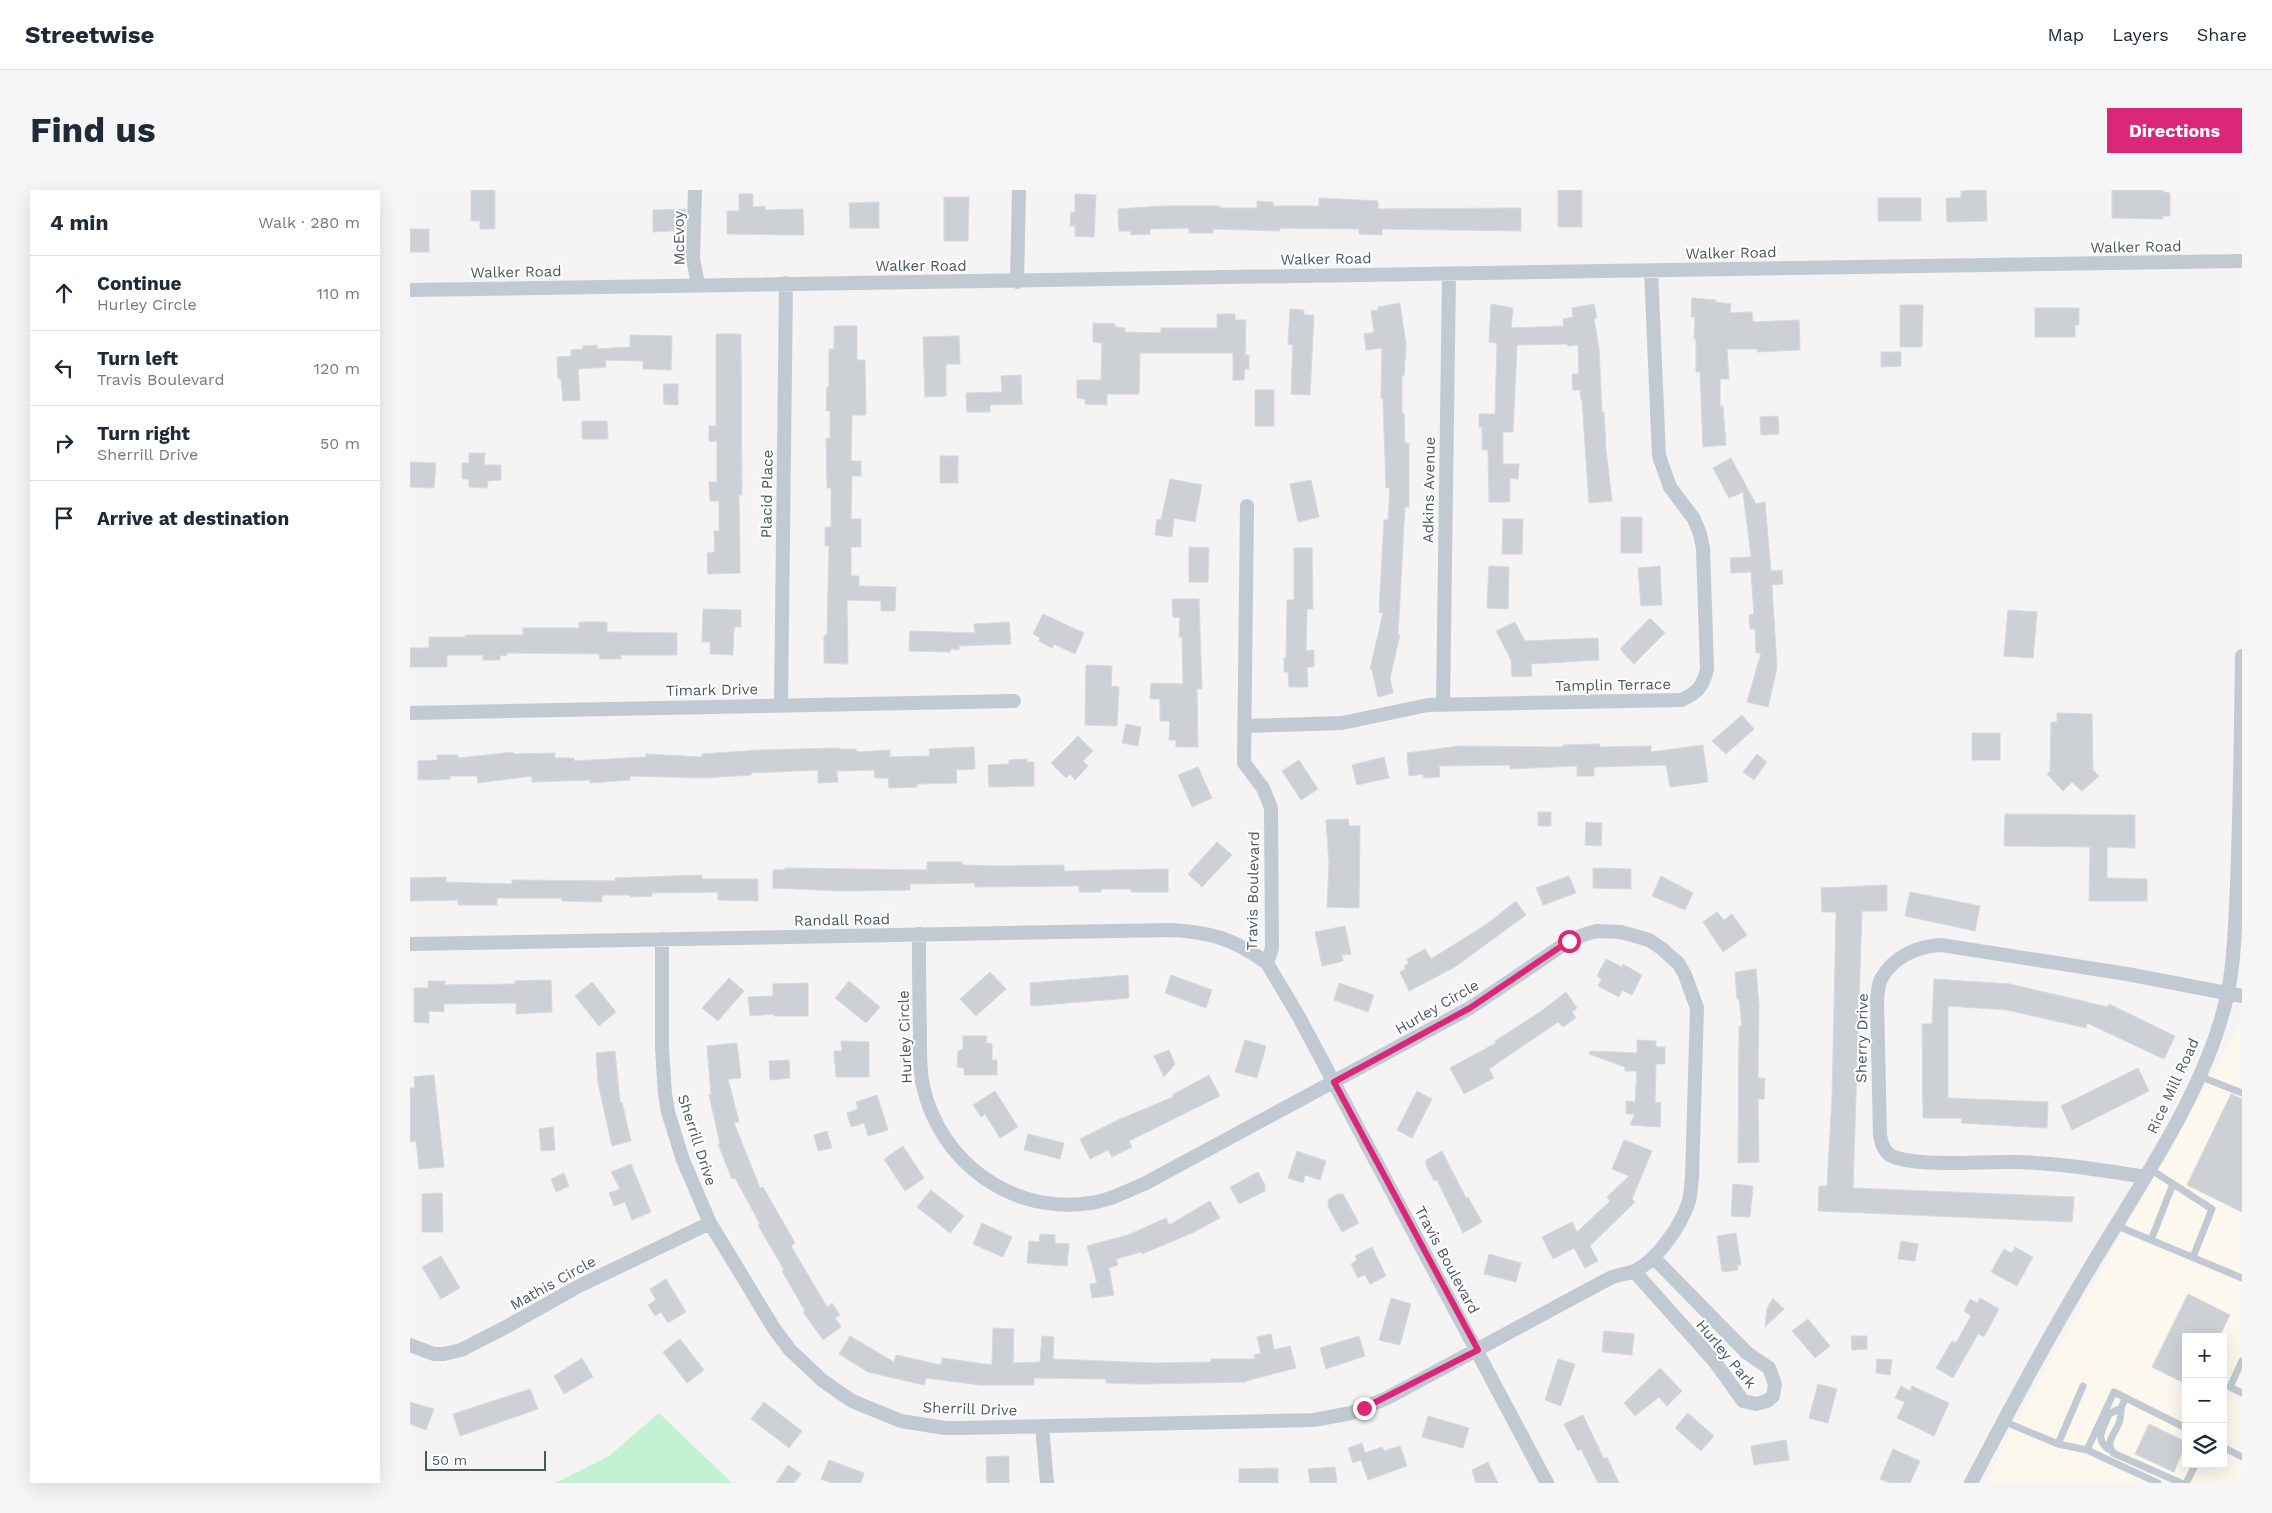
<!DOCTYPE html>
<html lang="en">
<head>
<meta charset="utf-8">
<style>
  :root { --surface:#fff; --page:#f6f6f7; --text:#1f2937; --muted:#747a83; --line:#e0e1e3; --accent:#db2777 }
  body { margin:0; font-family:"Work Sans",sans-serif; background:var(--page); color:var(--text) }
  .controls { position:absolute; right:15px; bottom:15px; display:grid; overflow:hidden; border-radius:0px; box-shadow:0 5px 20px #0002 }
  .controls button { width:45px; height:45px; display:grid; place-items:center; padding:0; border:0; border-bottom:1px solid var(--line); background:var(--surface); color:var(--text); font:25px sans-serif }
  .scale { position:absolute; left:15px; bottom:12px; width:121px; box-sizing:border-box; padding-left:5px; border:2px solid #4a5761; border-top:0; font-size:14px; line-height:18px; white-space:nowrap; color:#4a5761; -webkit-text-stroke:4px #fff; paint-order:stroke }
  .stop { position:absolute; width:15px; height:15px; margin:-11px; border:4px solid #db2777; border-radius:50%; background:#fff }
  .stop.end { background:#db2777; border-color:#fff; box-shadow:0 1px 5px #0008 }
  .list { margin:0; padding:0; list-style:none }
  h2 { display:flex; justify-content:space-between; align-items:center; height:65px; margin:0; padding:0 20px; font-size:21px }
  h2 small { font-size:16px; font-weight:400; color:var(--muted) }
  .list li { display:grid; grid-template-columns:32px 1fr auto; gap:15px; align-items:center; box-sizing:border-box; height:75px; padding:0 20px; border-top:1px solid var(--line) }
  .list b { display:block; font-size:19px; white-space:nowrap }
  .list p { margin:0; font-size:16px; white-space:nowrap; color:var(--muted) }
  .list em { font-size:16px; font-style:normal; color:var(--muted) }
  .icon { flex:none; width:28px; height:28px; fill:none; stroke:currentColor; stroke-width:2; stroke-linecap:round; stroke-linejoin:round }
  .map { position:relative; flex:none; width:1832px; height:1293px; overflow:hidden; border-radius:0px }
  header { display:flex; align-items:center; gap:30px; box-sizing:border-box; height:70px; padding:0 25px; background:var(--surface); border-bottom:1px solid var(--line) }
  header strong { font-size:24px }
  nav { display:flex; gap:28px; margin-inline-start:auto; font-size:18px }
  .intro { display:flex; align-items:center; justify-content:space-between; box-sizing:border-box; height:120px; padding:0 30px }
  h1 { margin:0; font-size:35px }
  .button { padding:12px 22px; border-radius:0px; background:var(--accent); color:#fff; font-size:18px; font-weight:700 }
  main { display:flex; gap:30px; padding:0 30px }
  aside { flex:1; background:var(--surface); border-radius:0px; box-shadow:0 5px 20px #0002 }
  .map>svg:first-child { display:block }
  .commercial { fill:#fdf8ee; fill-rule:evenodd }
  .green { fill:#c2f1d3 }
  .building { fill:#cdd0d5; stroke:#d7d9de }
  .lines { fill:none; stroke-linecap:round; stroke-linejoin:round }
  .lane { stroke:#c1cad2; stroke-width:7 }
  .street { stroke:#c1cad2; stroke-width:14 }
  .route { stroke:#db2777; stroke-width:6 }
  .labels { text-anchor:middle; stroke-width:4; stroke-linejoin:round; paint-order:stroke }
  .street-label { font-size:15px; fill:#4a5761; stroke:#fff }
</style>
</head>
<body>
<header>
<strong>Streetwise</strong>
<nav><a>Map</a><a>Layers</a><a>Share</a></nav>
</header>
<div class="intro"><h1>Find us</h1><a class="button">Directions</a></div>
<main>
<aside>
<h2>4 min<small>Walk · 280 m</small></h2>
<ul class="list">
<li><svg class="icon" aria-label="ahead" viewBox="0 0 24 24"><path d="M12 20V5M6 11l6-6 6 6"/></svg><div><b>Continue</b><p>Hurley Circle</p></div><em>110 m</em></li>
<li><svg class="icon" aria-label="left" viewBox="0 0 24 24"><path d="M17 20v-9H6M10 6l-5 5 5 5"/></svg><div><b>Turn left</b><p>Travis Boulevard</p></div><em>120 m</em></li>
<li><svg class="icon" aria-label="right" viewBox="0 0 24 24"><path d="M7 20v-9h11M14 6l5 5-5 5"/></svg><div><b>Turn right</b><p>Sherrill Drive</p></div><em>50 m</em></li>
<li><svg class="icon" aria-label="arrive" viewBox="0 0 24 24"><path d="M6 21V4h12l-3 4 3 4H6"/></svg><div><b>Arrive at destination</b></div></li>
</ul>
</aside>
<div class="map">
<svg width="1832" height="1293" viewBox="0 0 1832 1293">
  <rect width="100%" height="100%" fill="#f5f3f3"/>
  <path class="commercial" d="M1832 831V1293H1577L1597 1247ZM1776 1147H1813V1274H1776Z"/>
  <path class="green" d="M249 1223 322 1293H145L199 1266Z"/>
  <path class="building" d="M61 0H85V39H70V31H61Z
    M1148 0H1172V37H1148Z
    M1576 0 1577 31 1537 32 1536 8H1551V1Z
    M1702 0H1753V2L1760 3V26H1753V29L1702 28Z
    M329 4H343V17L355 16V20L393 19 394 45 317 44V21H329Z
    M665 4 686 5 684 47 665 46V36H660L661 22H665Z
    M534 7H559L558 51H534Z
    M909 8 968 11V19L1111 18V41L972 39V45L949 44V39L870 38V41L803 39V43H779V38L740 39V44L721 45 720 41H709L708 19 753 16H810V18H847V11L863 12V16H909Z
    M1468 8H1511V31H1468Z
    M469 12V38H440L439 13Z
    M276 19 275 40 243 42V20Z
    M0 39H19V62H0Z
    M1282 108 1306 110V112L1321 114 1320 123 1342 122 1343 132 1389 130 1390 160 1347 162V159H1317L1319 189H1310V216H1313L1316 255 1293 257 1290 182H1286V149H1284L1285 127H1281Z
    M990 113 996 155 994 186H992V223H994L995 253H999V317H995L988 445H990L980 488 983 503 968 507 962 480 960 479 973 423 969 422 974 330H978L980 298H976L973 209 971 208 972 158 956 160 954 144 964 142 961 121 968 120V117Z
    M1081 114 1103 118 1101 138 1154 136 1153 129 1163 127 1162 118 1184 114 1187 128 1184 129 1189 158 1192 222H1194L1196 259 1202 311 1179 313 1172 210H1171L1170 200H1163L1162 184H1169L1168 155 1158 156 1157 154 1107 155 1103 242H1093V274H1109L1108 289 1100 288V312H1079L1078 260H1072V237H1069V224H1085L1087 153 1079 152Z
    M1490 115H1513L1512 157H1490Z
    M1625 118H1669V135H1665V147H1625Z
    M880 119 894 120V125H904L900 205 881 204 883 155 878 154Z
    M807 124H825V130H836L835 165H839V179H835L834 190H823V163H730L729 204H697V215L675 214V209L667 208V190H691L692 153 683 152V133L705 134V137L715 138V142L751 143V138H807Z
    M424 136H447V170H455L456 225H442L441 271H451V286H442L441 329H451V357H441V386H449V396L486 397 485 421H471V411L437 410 438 474 414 473V446L417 445 419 356H415V337H421V298H417L416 248H420V221H416L417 197H419V159H424Z
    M306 144H331L332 305H329L330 372V383L298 384 297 363 305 362 304 341H309V311H300L299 292H307V251L299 252V236H306Z
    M220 145 262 146 261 180 233 179V171L195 170 196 177 168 179 170 210 153 211 151 189H148L147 167 161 166V160L173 159V156L187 155V159L220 157Z
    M549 146 550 174H536V206L515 207 513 147Z
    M1471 162H1491V176L1471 177Z
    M611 185 612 214 580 215V222H557L556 203 592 202 591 186Z
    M253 194H268V215L254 214Z
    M845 200H864V236H845Z
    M1368 226 1369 244 1351 245 1350 227Z
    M172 231H197L198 249H172Z
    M59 263H75L74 275H91V290L78 291 77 298 59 297V289H52V273H59Z
    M530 266H548V293H530Z
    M1321 268 1346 314 1355 312 1361 381 1372 380 1373 394 1362 395 1367 478 1358 517 1337 512 1351 463H1346L1345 439H1340L1339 425 1344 424 1341 382 1321 383 1320 368 1341 367 1333 302 1319 308 1303 278Z
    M0 272 26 273 24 298 0 297Z
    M760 289 792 295 785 332 764 328 762 347 745 345 747 329 751 330Z
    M901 290 909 327 888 332 880 294Z
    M1211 327H1232V363H1211Z
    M1093 329H1113L1112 364H1092Z
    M779 357 799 358 798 392H779Z
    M884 358H902L903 419H897L896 461 904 460V477H897L898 497H879L878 482H874V468H876L877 410H884Z
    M1079 376 1099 377 1098 419 1077 418Z
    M1250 376 1252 415 1231 416 1228 378Z
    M762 409H789L792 499H787L788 557H766V550H759L760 531H750V509H740L741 493 773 494 772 447H769L770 428 763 427Z
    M293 419 331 420V437H324L323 465 300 464V452H292Z
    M1598 420 1627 422 1623 468 1594 466Z
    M633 424 674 443 665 464 644 454 642 458 629 451 630 448 623 444Z
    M1240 428 1255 443 1224 474 1210 459Z
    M169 432H197V442L267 443V465H211V469H190L189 464 97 463V466L90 465V470H73V465H37V477H0V458H19V447H56V445H113V438H169Z
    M599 432 601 454 549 456V460L541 459 540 462 499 461 500 441 565 443 564 434Z
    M1105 432 1115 451 1188 448 1189 470 1121 474 1122 486 1102 487 1101 470 1086 441Z
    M676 475 702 476 701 496 709 497 707 536 675 535Z
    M1647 523 1682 524 1683 580 1689 586 1672 601 1662 592 1653 601 1637 584 1640 581 1641 532H1647Z
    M1332 525 1344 539 1316 564 1302 551Z
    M716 534 731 537 728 556 712 553Z
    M1562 543H1590V570H1562Z
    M668 546 683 561 673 571 678 576 665 590 660 584 656 588 641 573Z
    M1190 554V557L1241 556V562L1293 555 1298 592 1260 597 1256 575 1184 577V586H1167V576L1100 579V575L1029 576 1030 587 1014 588 1013 584 999 586 997 563 1049 556 1153 557V555Z
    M564 557 565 579 546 580 547 593 507 594V597L479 598 478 588H465L464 580 427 581 428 592 408 593V580L341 583V585L293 588 220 586V590L180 593V590L122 592V586L68 593 67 586H40V589L8 590V571L27 570V565H48V568L103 562V564L145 563V568H164V571L236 567V564L292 567V564L350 560 429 558V559H446L447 562 480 560V567L520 566 519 559Z
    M1347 564 1357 572 1344 590 1333 582Z
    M974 567 979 588 947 595 942 575Z
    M617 569V572H624V596L579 597 578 575 599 574V570Z
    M889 570 908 599 891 610 872 581Z
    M788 577 802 608 782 617 768 585Z
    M1128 622H1141V636H1128Z
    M1595 624 1725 625V658L1697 657V688L1737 689V711H1679L1680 657 1594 656Z
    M938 629 939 636H950L949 718 917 717 919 673 916 630Z
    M1176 632 1192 633 1191 656 1175 655Z
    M807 652 822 665 792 697 778 684Z
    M517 672H552V675L591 676 654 675V681L758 679V702H721V699H691V702H669V696L565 697V693L500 694V700L433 701 363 698V680H375V678L517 680Z
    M1183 678 1221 679V699L1183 698Z
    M292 685V689H348V711L308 710V702L242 703V706L221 707 220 705H192V712L152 711V708H87V715H48V710L0 711V688L36 687V692L102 694V690L205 691V688Z
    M1159 686 1166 703 1133 715 1126 698Z
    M1251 686 1283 703 1275 720 1242 706Z
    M1477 695V721H1452L1443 998 1664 1007 1662 1032 1408 1021 1409 996H1417L1422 908 1426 722H1412L1411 698Z
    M1500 702 1570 716 1565 741 1495 726Z
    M1106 711 1116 725 1045 777 999 801 990 782 996 779 994 776 999 773 997 769 1015 759 1021 769 1077 734Z
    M1307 722 1314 730 1322 724 1337 745 1313 762 1293 732Z
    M935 736 941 764 932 765 933 771 912 776 905 742Z
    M1196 769 1212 777 1213 774 1232 785 1222 805 1212 800 1209 807 1188 796 1192 789 1187 786Z
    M1346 779 1349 815 1348 888H1355L1354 909H1348L1349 972 1328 973 1329 836H1332L1329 809H1327L1325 782Z
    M580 782 596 799 566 826 550 809Z
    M718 785 719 808 621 816 620 793Z
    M761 785 802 800 796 818 755 803Z
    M319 788 334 801 308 831 292 818Z
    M1524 789 1600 794 1698 817 1699 814 1765 846 1754 869 1677 833 1676 838 1597 820 1538 816V908L1638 912 1637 938 1551 933 1552 928H1513L1512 834H1522Z
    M141 790 142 822 106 824V813L34 814V822L19 821V833L4 832V798H18V791H35V795L105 794V791Z
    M439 791 470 817 456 833 425 808Z
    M182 792 206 822 189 836 165 806Z
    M398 793V826H364V824L340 826 338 807 363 806V794Z
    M929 793 964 805 958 822 924 810Z
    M1156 802 1167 818 1162 822 1166 828 1153 837 1148 832 1079 879 1084 888 1054 904 1040 878 1086 853 1085 851 1130 822Z
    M553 846H577L576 853 582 854V870H587V885H554V878L547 877 548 861 553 859Z
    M835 850 856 856 847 888 825 882Z
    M1227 850 1246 851V857H1255V874H1246L1245 912 1251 913 1250 937 1220 935 1225 924H1216V911L1225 912 1227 881H1215V877L1179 864 1180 861 1227 863Z
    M431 851 459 852V887H426L424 861H432Z
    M327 853 331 888 318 889 329 932 324 933 350 998 353 997 385 1053 381 1056 417 1117 422 1113 430 1125 425 1128 431 1137 413 1150 393 1122 395 1121 372 1081 374 1080 348 1035 350 1034 325 988 322 989 308 954H310L299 905H301L297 856Z
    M759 860 765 874 754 887 744 866Z
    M205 861 210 913 212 912 221 951 202 956 188 893 186 863Z
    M379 870 380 888 360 890 359 871Z
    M1728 878 1739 901 1662 940 1651 916Z
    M24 885 34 977 9 979 6 951 0 952V898H5L4 887Z
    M799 885 810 906 719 951 722 957 702 967 698 960 680 969 670 949 708 930 763 907 762 905Z
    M585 901 608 937 590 948 575 924 571 927 563 915Z
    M1007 901 1022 909 1002 948 987 940Z
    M1821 904 1832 909V1022L1777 995Z
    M467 905 478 940 458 946 454 933 441 937 437 923 448 919 446 912Z
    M143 937 145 960 131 961 129 939Z
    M417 941 422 958 408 961 404 945Z
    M618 944 654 953 650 969 614 960Z
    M1214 950 1242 961 1222 1009 1225 1012 1180 1056 1188 1071 1175 1078 1164 1058 1143 1069 1132 1047 1162 1032 1167 1042 1200 1011 1197 1007 1219 986 1202 979Z
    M493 956 514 988 495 1001 474 969Z
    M887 961 916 971 910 990 895 985 893 993 878 988Z
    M1032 961 1056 1008 1058 1007 1072 1032 1053 1043 1027 990 1024 991 1016 975V970Z
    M221 974 241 1022 222 1030 215 1012 204 1016 199 1003 210 999 201 982Z
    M848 982 855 995V1001L829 1014 820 997Z
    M154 983 159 996 146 1002 141 989Z
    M1323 994 1343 996 1340 1027 1321 1026Z
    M521 1000 554 1026 540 1043 507 1017Z
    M32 1003 33 1042H12V1004Z
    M927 1004H933L949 1033 932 1042 918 1017 919 1009Z
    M800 1011 810 1028 782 1043 732 1064 731 1062 706 1069 708 1075 699 1078 704 1105 682 1108 680 1094 687 1093 677 1056 718 1045 756 1028 759 1035Z
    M572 1033 602 1047 593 1067 563 1054Z
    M1326 1043 1331 1075H1327L1328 1080 1312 1082 1307 1046Z
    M630 1044 645 1045V1053L659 1054 657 1076 617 1073 619 1051 629 1052Z
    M1491 1051 1508 1054 1505 1071 1488 1069Z
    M962 1057 976 1086 960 1094 955 1085 948 1088 941 1074 947 1070 945 1066Z
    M1605 1057 1623 1067 1607 1096 1581 1082 1594 1059 1602 1063Z
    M1079 1064 1111 1073 1106 1092 1074 1084Z
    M31 1066 50 1098 31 1109 12 1077Z
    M256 1089 276 1122 258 1133 251 1122 245 1126 238 1115 246 1110 240 1099Z
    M1778 1104 1820 1125 1809 1147H1776V1194L1742 1177Z
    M981 1108 1001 1114 990 1155 969 1150Z
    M1363 1108 1374 1119 1355 1137 1357 1118Z
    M1570 1108 1589 1119 1574 1147 1568 1144 1543 1188 1526 1178 1542 1151 1546 1153 1561 1126 1554 1121 1560 1109 1567 1113Z
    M1398 1129 1420 1156 1405 1168 1382 1141Z
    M583 1138 604 1139 603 1173 630 1172 632 1146 644 1147 643 1169 745 1173 801 1172V1169H845L844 1165 851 1163 847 1147 861 1144 864 1160 880 1156 886 1178 836 1191V1192L733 1194 696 1193V1189L624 1188V1195H570L516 1188 514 1195 458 1182 429 1164 440 1146 484 1172 486 1165 531 1175 532 1168 582 1175Z
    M1194 1141 1224 1144 1222 1165 1192 1162Z
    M949 1146 955 1166 916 1179 910 1158Z
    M1441 1146H1457V1159L1442 1160Z
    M270 1149 294 1180 277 1193 253 1162Z
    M172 1168 183 1187 154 1204 144 1186Z
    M1148 1169 1165 1174 1151 1216 1135 1210Z
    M1467 1169 1482 1170 1480 1185 1466 1183Z
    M1250 1178 1272 1201 1257 1216 1249 1207 1225 1226 1214 1213Z
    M1408 1194 1427 1199 1418 1233 1399 1228Z
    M1491 1196 1500 1201 1502 1196 1539 1213 1524 1246 1487 1228 1495 1212 1485 1208Z
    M120 1199 128 1219 50 1246 43 1224Z
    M0 1212 24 1219 16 1240 0 1234Z
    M354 1212 392 1241 379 1258 341 1229Z
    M1278 1223 1304 1246 1291 1261 1265 1238Z
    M1173 1225 1194 1269 1197 1267 1209 1293H1188L1171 1259 1168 1261 1154 1234Z
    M1018 1226 1059 1238 1053 1258 1012 1247Z
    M1739 1234 1776 1252 1764 1282 1725 1264Z
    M1376 1250 1379 1270 1344 1275 1341 1256Z
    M952 1253 955 1263 972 1257 974 1261 990 1256 997 1276 958 1290 951 1270 943 1273 938 1258Z
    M1483 1259 1510 1271 1500 1293H1480L1470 1289Z
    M599 1266V1293H577L576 1267Z
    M419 1270 454 1283 451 1293H422L411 1289Z
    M1078 1272 1088 1293H1066L1062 1280Z
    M378 1275 391 1284 384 1293H366Z
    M925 1277 927 1293H900L898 1279Z
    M868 1278V1293H829V1279Z"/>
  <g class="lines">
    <path class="lane" d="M1789 886 1832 903
      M1740 979 1802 1019 1783 1067
      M1705 1035 1832 1088
      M1741 1050 1763 994
      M1832 1171 1820 1197 1832 1203
      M1716 1208C1709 1219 1712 1219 1710 1230 1707 1243 1694 1250 1703 1263L1771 1293
      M1593 1231 1648 1254 1677 1260 1748 1293
      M1648 1254 1673 1196
      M1813 1257 1832 1267
      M1677 1260 1704 1202 1776 1238
      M1703 1262C1683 1251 1692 1241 1699 1224L1709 1219
      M1776 1293 1786 1274"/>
    <path class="street" d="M285 0 283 68 288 95
      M607 92 609 0
      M0 100 1832 71
      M837 316 834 573 853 598 861 618 862 758 857 773 889 827 1137 1293
      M371 515 376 93
      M1033 515 1039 85
      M0 523 604 511
      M834 536 932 533 1018 515 1271 510C1287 503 1293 497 1297 479L1293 358 1290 344 1284 329 1260 297 1249 266 1241 80
      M252 749V858L255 904 258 922 273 970 300 1033 363 1137 380 1160 413 1191 442 1211 491 1231 535 1238H551L904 1230 941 1223 977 1208 1200 1088C1207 1085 1215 1084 1222 1082 1246 1073 1272 1034 1279 1011 1281 1003 1281 995 1282 988L1287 818 1275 785 1269 774 1251 758 1239 750 1211 742 1187 741 1176 744 1159 751 1060 818 734 994C716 1001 699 1011 680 1013 602 1025 530 972 513 896 509 878 510 858 510 840 509 808 509 776 509 744
      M0 754 761 740C801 742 824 749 857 773
      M1735 987C1692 980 1649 973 1605 972 1571 971 1518 977 1487 968 1475 965 1472 956 1470 945L1467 809C1468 803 1468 795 1471 789 1483 767 1507 756 1531 755L1717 784 1832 806
      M1224 1081 1305 1172 1333 1211 1346 1214 1357 1211 1363 1206 1365 1194 1359 1178 1337 1163 1243 1067
      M0 1155 24 1164H34L51 1160 96 1137 169 1096 300 1033
      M632 1236 637 1293
      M1561 1293C1600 1218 1639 1145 1683 1073 1732 991 1798 897 1818 802 1825 767 1825 730 1827 695 1830 618 1831 542 1832 466"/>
  </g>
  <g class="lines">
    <path class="route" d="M954 1218 1068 1160 924 892 1060 818 1159 751"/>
  </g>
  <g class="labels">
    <g class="street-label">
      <text transform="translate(269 48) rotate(-91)" y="5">McEvoy</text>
      <text transform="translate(1726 57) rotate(-1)" y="5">Walker Road</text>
      <text transform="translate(1321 63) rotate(-1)" y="5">Walker Road</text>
      <text transform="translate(916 69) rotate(-1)" y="5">Walker Road</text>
      <text x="511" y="81">Walker Road</text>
      <text transform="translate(106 82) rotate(-1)" y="5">Walker Road</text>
      <text transform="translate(1019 300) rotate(-89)" y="5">Adkins Avenue</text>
      <text transform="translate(357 304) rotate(-89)" y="5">Placid Place</text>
      <text transform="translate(1203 495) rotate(-1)" y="5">Tamplin Terrace</text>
      <text transform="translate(302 500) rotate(-1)" y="5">Timark Drive</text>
      <text transform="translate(843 701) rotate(-89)" y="5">Travis Boulevard</text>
      <text transform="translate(432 730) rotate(-1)" y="5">Randall Road</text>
      <text transform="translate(1027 817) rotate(-30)" y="5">Hurley Circle</text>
      <text transform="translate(495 847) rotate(-92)" y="5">Hurley Circle</text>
      <text transform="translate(1452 848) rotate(-89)" y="5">Sherry Drive</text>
      <text transform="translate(1763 896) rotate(-65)" y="5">Rice Mill Road</text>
      <text transform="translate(287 950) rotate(72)" y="5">Sherrill Drive</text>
      <text transform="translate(1037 1070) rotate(62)" y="5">Travis Boulevard</text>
      <text transform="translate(143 1093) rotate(-29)" y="5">Mathis Circle</text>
      <text transform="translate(1316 1164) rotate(50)" y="5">Hurley Park</text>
      <text transform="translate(560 1219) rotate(2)" y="5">Sherrill Drive</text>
    </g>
  </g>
</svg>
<div class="controls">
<button>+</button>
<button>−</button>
<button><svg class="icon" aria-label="layers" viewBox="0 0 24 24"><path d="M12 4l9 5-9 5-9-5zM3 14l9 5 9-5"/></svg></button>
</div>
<div class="scale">50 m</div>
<div class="stop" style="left:1159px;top:751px"></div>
<div class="stop end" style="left:954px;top:1218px"></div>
</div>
</main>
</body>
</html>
